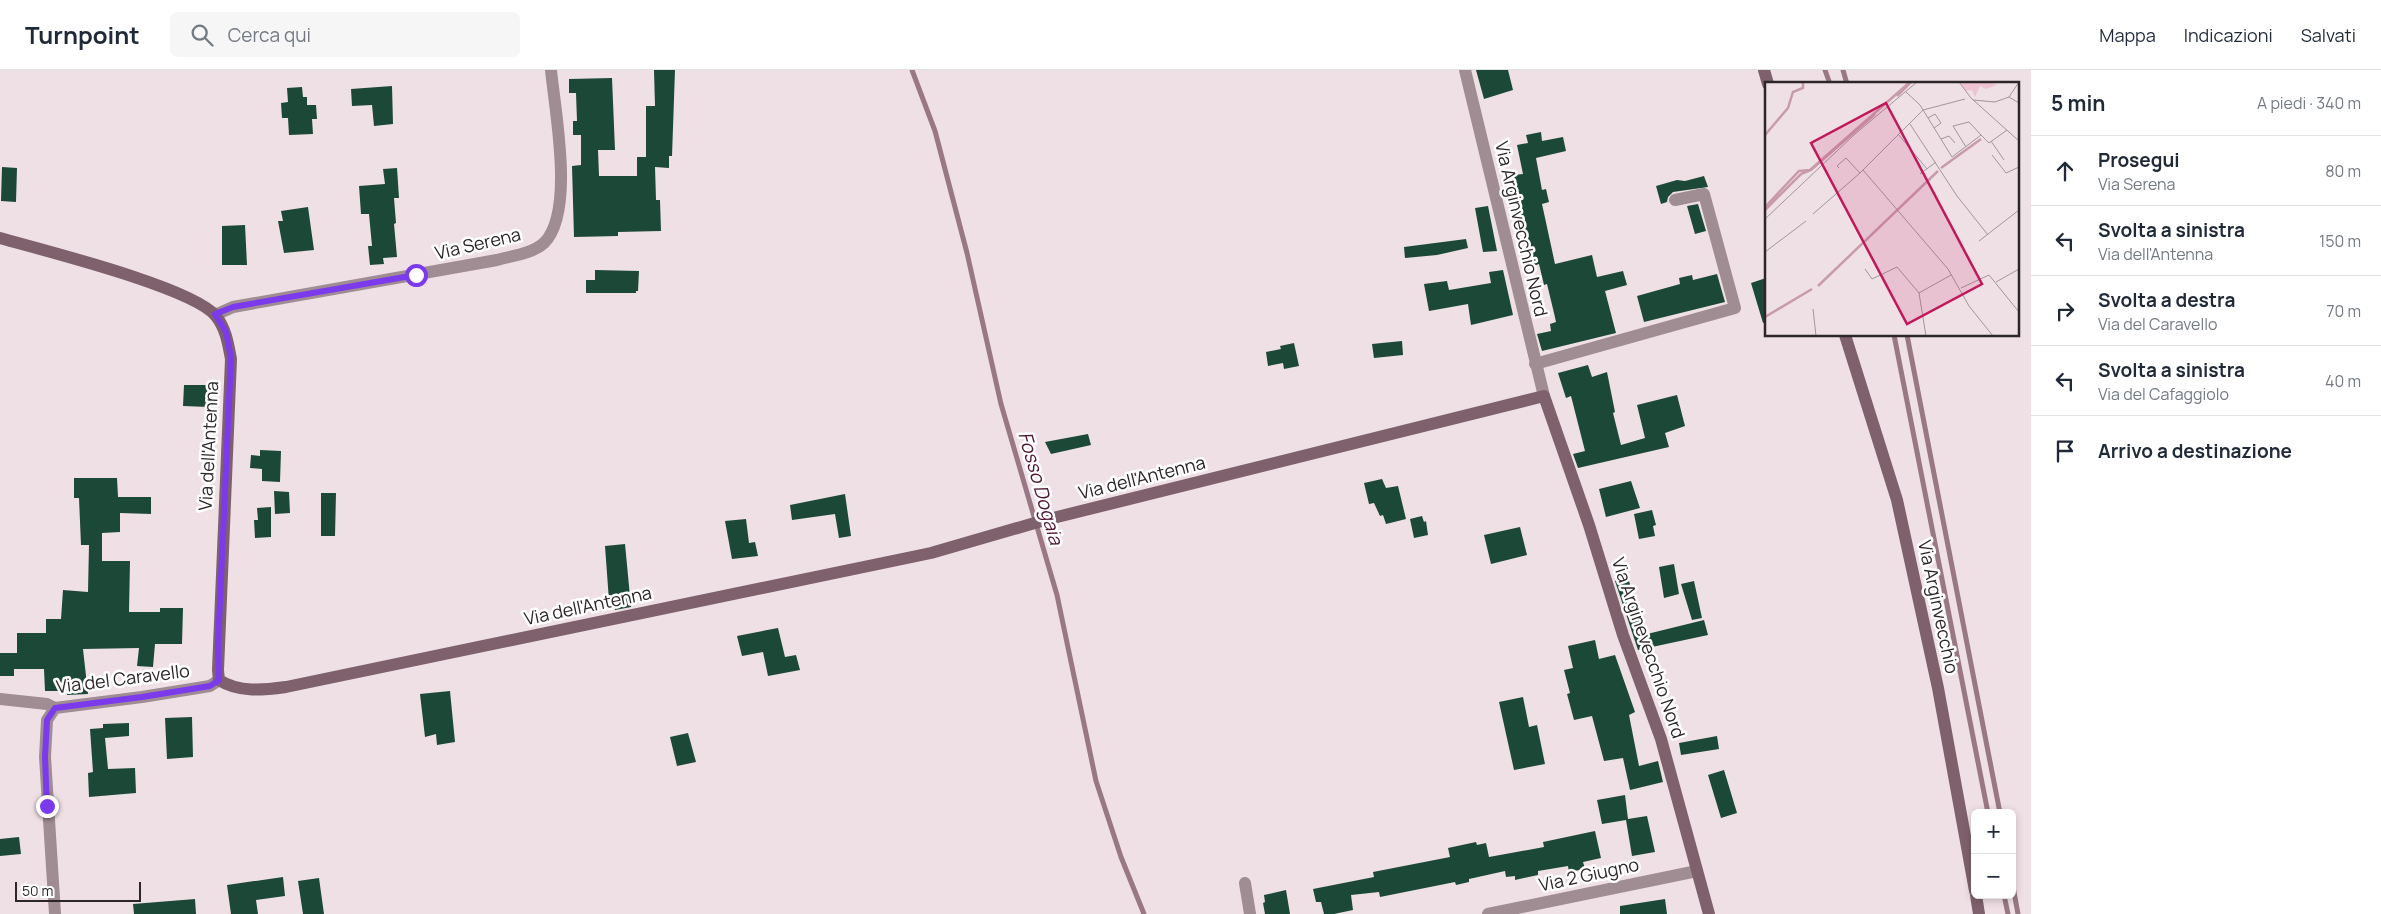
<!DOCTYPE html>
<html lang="it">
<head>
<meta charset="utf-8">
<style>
  :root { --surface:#fff; --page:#f6f6f7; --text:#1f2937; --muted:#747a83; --line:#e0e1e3 }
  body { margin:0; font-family:Manrope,sans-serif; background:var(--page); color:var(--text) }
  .controls { position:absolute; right:15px; bottom:15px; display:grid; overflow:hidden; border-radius:8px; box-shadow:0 2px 8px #0003 }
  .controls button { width:45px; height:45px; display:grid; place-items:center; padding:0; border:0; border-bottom:1px solid var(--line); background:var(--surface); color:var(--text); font:25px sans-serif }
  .scale { position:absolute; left:15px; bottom:12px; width:126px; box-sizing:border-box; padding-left:5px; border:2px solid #2c2628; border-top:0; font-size:14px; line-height:18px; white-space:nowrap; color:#2c2628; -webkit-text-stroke:4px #fff; paint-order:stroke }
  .stop { position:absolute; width:15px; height:15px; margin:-11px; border:4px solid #7c3aed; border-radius:50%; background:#fff }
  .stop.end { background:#7c3aed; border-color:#fff; box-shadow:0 1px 5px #0008 }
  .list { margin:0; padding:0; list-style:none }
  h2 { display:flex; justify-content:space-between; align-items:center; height:65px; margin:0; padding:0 20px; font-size:21px }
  h2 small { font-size:16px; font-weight:400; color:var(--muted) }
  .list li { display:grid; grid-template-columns:32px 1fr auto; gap:15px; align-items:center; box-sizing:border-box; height:70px; padding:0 20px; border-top:1px solid var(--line) }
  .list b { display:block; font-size:19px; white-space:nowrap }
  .list p { margin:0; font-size:16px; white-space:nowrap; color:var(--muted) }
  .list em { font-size:16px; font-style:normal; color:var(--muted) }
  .icon { flex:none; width:28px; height:28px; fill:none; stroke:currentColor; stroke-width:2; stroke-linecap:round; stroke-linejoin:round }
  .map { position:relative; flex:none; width:2031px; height:844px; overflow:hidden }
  header { display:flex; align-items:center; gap:30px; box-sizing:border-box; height:70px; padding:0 25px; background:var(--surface); border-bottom:1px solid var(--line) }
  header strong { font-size:24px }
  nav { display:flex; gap:28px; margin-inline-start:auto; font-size:18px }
  .search { width:350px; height:45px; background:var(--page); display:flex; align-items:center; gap:12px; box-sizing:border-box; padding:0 18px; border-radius:8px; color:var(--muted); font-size:19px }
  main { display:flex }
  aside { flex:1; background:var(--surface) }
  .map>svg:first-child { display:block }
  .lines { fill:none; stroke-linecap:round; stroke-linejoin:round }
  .stream { stroke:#997884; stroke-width:5 }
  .building { fill:#1c4837 }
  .street { stroke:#a08c93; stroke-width:12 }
  .secondary { stroke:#7e616c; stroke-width:12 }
  .route { stroke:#7c3aed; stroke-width:6 }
  .labels { text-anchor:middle; stroke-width:5; stroke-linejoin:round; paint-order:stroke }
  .street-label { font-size:18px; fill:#2c2628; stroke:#fff }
  .water-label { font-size:19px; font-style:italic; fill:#4f1731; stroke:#fff }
  .inset-river { fill:none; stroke:#c89bab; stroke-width:2.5 }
  .inset-road { fill:none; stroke:#a19699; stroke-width:1 }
  .view { fill:#c2185b; fill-opacity:0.15; stroke:#c2185b; stroke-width:2.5 }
  .inset-edge { fill:none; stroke:#2c2628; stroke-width:2.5 }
</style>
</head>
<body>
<header>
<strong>Turnpoint</strong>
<div class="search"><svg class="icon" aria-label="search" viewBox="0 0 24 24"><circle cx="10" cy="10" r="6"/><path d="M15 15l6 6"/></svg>Cerca qui</div>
<nav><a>Mappa</a><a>Indicazioni</a><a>Salvati</a></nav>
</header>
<main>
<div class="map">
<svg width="2031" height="844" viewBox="0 0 2031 844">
  <rect width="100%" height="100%" fill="#efe0e5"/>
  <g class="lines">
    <path class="stream" d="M912 0 935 61 967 183 1001 334 1057 525 1096 711 1121 787 1144 844
      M1825 0 1830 14
      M1843 0 1847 14
      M1894 265 1988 743
      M1907 265 2000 743
      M2012 811 2018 844
      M2004 825 2008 844"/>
  </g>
  <path class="building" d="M654 0H675L672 86H669V98L655 97 656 130H660L661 161 618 162V166L574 167 572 96 581 95V65H573V51H577L576 23H569V9L612 8 615 80H598L599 106H637V87H646V36H655Z
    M1476 0H1508L1513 20 1484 29Z
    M392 16 393 54 374 56 372 35 352 36 351 19Z
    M302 17 303 27H307V35H316L317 49H312L313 64 289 65 288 48H282L281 33 288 32 287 18Z
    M1541 62 1542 71 1563 67 1566 81 1536 88 1542 120 1546 119 1549 132 1542 134 1555 194 1592 185 1597 207 1623 201 1627 215 1605 221 1616 263 1542 281 1537 264 1551 261 1550 254 1556 252 1554 243 1547 214 1544 215 1539 194 1533 196 1531 178H1529L1527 170 1524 171 1522 158H1524L1517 127 1509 128 1505 106 1523 104 1517 75 1528 73 1526 65Z
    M2 97 17 98 16 132 1 131Z
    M397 98 399 128H394L396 153 394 154 397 187 383 188 384 194 370 195 368 176H372L369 144H361L359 116 385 114 383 99Z
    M1704 106 1708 117 1673 122 1668 127 1667 132 1661 134 1656 116 1677 110 1685 111Z
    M1698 134 1706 161 1695 164 1687 136Z
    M1488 136 1497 181 1483 182 1475 138Z
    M308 137 314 180 284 183 278 151H283L281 141Z
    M245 155 247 195H222V156Z
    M1466 169 1468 178 1437 185 1405 188 1404 177Z
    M595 200 639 201 638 221H636V223H586V210H595Z
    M1503 200 1513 245 1471 255 1468 234 1429 241 1424 214 1447 211 1449 220 1491 213 1489 202Z
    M1717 204 1725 232 1644 252 1637 226 1680 214 1679 208 1692 205 1693 210Z
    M1766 208V252L1763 253 1751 213Z
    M1402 271 1403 285 1374 288 1372 274Z
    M1294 273 1299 296 1284 299 1283 293 1268 296 1266 282 1281 279 1280 276Z
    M1588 295 1592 307 1607 302 1615 342 1613 343 1621 375 1645 368 1637 335 1677 325 1685 356 1665 363 1669 377 1578 398 1573 384 1585 381 1571 326 1566 328 1558 303Z
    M184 315H208V337L183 336Z
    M1088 364 1091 375 1051 384 1045 372Z
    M260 380 281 381 280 412 262 411V399L250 398 251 385 260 386Z
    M74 408H117L118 427H151V444L120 443V462L102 463V491H130L129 542H160V538H183L182 574H155L153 597 137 596 139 578 83 579 88 624 67 625V621H45L44 599H14V606H0V583H17V563H46V549H61L63 520 88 522 89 475H81L79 428H74Z
    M1382 409 1386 418 1398 416 1406 449 1386 454 1383 445 1380 446 1374 433 1369 434 1364 413Z
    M1631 411 1640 438 1606 447 1599 419Z
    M274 421 289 422 290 443 275 444Z
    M321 423H336L335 466H321Z
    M845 424 851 466 839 468 835 444 792 450 790 435Z
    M271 437V467L255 468 254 450H258L257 438Z
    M1652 440 1656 455 1653 456 1655 466 1639 469 1634 444Z
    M1422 446 1424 452 1426 451 1428 465 1414 468 1410 449Z
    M746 449 749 473 755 472 758 486 732 489 725 451Z
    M1520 457 1527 485 1491 494 1484 465Z
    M625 474 631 537 615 540 614 530 609 531 605 476Z
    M1674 494 1679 524 1664 528 1659 497Z
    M1628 507 1643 565 1704 550 1708 565 1638 580 1615 511Z
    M1694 511 1702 548 1692 550 1681 514Z
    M778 558 785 587 796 585 800 600 768 606 763 582 742 586 737 566Z
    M1595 570 1599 589 1615 585 1635 642 1629 645 1639 696 1658 691 1663 712 1630 720 1623 688 1604 691 1592 646 1574 650 1567 624 1570 623 1564 600 1573 598 1568 576Z
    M450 621 455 672 437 675 436 664 425 667 420 624Z
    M1523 627 1529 657 1537 655 1545 694 1514 700 1499 632Z
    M192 647 193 687 167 689 165 648Z
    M129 653V666L105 668 108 699 135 698 136 723 89 727 88 703 93 702 90 659 103 658V654Z
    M688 663 696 692 677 696 670 667Z
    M1717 666 1719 679 1681 685 1679 673Z
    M1724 700 1737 743 1721 748 1708 705Z
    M1625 725 1628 749 1647 746 1655 782 1632 786 1626 750 1602 754 1597 730Z
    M1595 761 1601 788 1583 792 1585 799 1569 802 1568 796 1538 801V805L1515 810V806L1506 807 1505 801 1469 809V812L1456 815 1455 812 1380 827 1379 822 1351 825 1353 840 1334 844H1324L1321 832H1316L1313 819 1374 807 1373 802 1450 787 1448 778 1476 772 1477 775 1486 773 1489 787 1544 777 1543 772Z
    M19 767 21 784 0 786V769Z
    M283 807 285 826 256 830 258 844H231L227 815Z
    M319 808 324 844H303L298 811Z
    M1286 820 1290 844H1265L1263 833 1265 832 1264 825Z
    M195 829 196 844H134L133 834Z
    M1665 829 1667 844H1620V836Z"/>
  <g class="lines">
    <path class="street" d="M1465 0 1544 326
      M215 245 233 237 497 190C511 186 532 184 544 173 575 142 555 42 551 0
      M1535 294 1735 238 1704 124 1675 130
      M0 629 47 634 55 638 142 627 210 616 219 610
      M55 638 47 650 45 687 55 844
      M1245 813 1250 844
      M1488 844 1697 801"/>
    <path class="secondary" d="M1764 0 1768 14
      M0 168C42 180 192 217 216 246 226 259 228 273 231 289L218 600 219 610C239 623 264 620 286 617L931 483 1045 450 1544 326 1589 455 1623 565 1661 669 1709 844
      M1845 265 1897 430 1938 618 1975 821
      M1976 825 1979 844"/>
  </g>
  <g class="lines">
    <path class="route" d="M47 736 45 687 47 650 55 638 142 627 210 616 219 610 218 575 231 288 226 262 215 244 233 237 416 205"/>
  </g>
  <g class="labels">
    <g class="street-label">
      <text transform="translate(1521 159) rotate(77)" y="6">Via Arginvecchio Nord</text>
      <text transform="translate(478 174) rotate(-13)" y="6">Via Serena</text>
      <text transform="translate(209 376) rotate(-87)" y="6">Via dell'Antenna</text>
      <text transform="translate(1142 408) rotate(-14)" y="6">Via dell'Antenna</text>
      <text transform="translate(588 536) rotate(-12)" y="6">Via dell'Antenna</text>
      <text transform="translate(1938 537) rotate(78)" y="6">Via Arginvecchio</text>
      <text transform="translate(1648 578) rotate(71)" y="6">Via Arginevecchio Nord</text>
      <text transform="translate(123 609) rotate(-7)" y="6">Via del Caravello</text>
      <text transform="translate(1589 805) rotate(-12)" y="6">Via 2 Giugno</text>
    </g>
    <g class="water-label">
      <text transform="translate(1041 418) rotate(74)" y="7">Fosso Dogaia</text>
    </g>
  </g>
  <g transform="translate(1765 12)">
    <rect width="254" height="254" fill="#efe0e5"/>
    <path d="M195 0H223L232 3 221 7 215 4 210 15 207 8 201 9Z" fill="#eec3d2"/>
    <path class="inset-river" d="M132 14 146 0M0 53 23 26 28 10 38 6V0M176 86 216 57M0 125 34 89 45 88 145 0M0 128 36 92 46 88 110 32M53 204 173 89M0 235 47 207"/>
    <path class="inset-road" d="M194 0 206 16 254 59M141 10 155 23 187 75 216 53 224 61 242 48M244 15 254 0M208 18 230 20 244 15 254 21M163 36 170 32 176 41 169 46M145 42 192 114 223 153M133 52 162 87M176 57 184 54 190 61M226 59 239 78M201 65 188 44 204 40 216 53M227 73 241 91 254 85M74 86 72 84 81 76 95 91M98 88 183 187 204 224 228 254M155 92 171 80M48 132 95 91 158 28 200 17M0 137 90 52 152 0M214 159 254 128M0 170 41 139M100 187 107 197 132 185 154 211M231 200 254 187M196 206 224 193 254 230M48 227 51 254M61 254H78M161 254 154 211 186 193"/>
    <path class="view" d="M121 21 217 202 142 242 46 61Z"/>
    <rect width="254" height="254" class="inset-edge"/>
  </g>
</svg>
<div class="controls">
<button>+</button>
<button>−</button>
</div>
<div class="scale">50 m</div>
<div class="stop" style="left:416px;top:205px"></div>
<div class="stop end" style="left:47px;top:736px"></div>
</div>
<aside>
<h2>5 min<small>A piedi · 340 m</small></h2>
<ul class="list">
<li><svg class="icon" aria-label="ahead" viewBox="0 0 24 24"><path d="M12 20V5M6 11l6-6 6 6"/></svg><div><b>Prosegui</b><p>Via Serena</p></div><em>80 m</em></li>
<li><svg class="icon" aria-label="left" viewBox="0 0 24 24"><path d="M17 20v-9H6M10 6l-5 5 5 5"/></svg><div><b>Svolta a sinistra</b><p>Via dell'Antenna</p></div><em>150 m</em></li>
<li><svg class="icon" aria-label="right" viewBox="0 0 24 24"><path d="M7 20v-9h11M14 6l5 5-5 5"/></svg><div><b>Svolta a destra</b><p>Via del Caravello</p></div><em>70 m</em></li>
<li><svg class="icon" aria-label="left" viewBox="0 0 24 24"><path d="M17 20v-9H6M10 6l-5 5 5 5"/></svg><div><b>Svolta a sinistra</b><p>Via del Cafaggiolo</p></div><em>40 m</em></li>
<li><svg class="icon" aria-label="arrive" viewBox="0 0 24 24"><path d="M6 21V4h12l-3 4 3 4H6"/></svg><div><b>Arrivo a destinazione</b></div></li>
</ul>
</aside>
</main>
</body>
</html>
